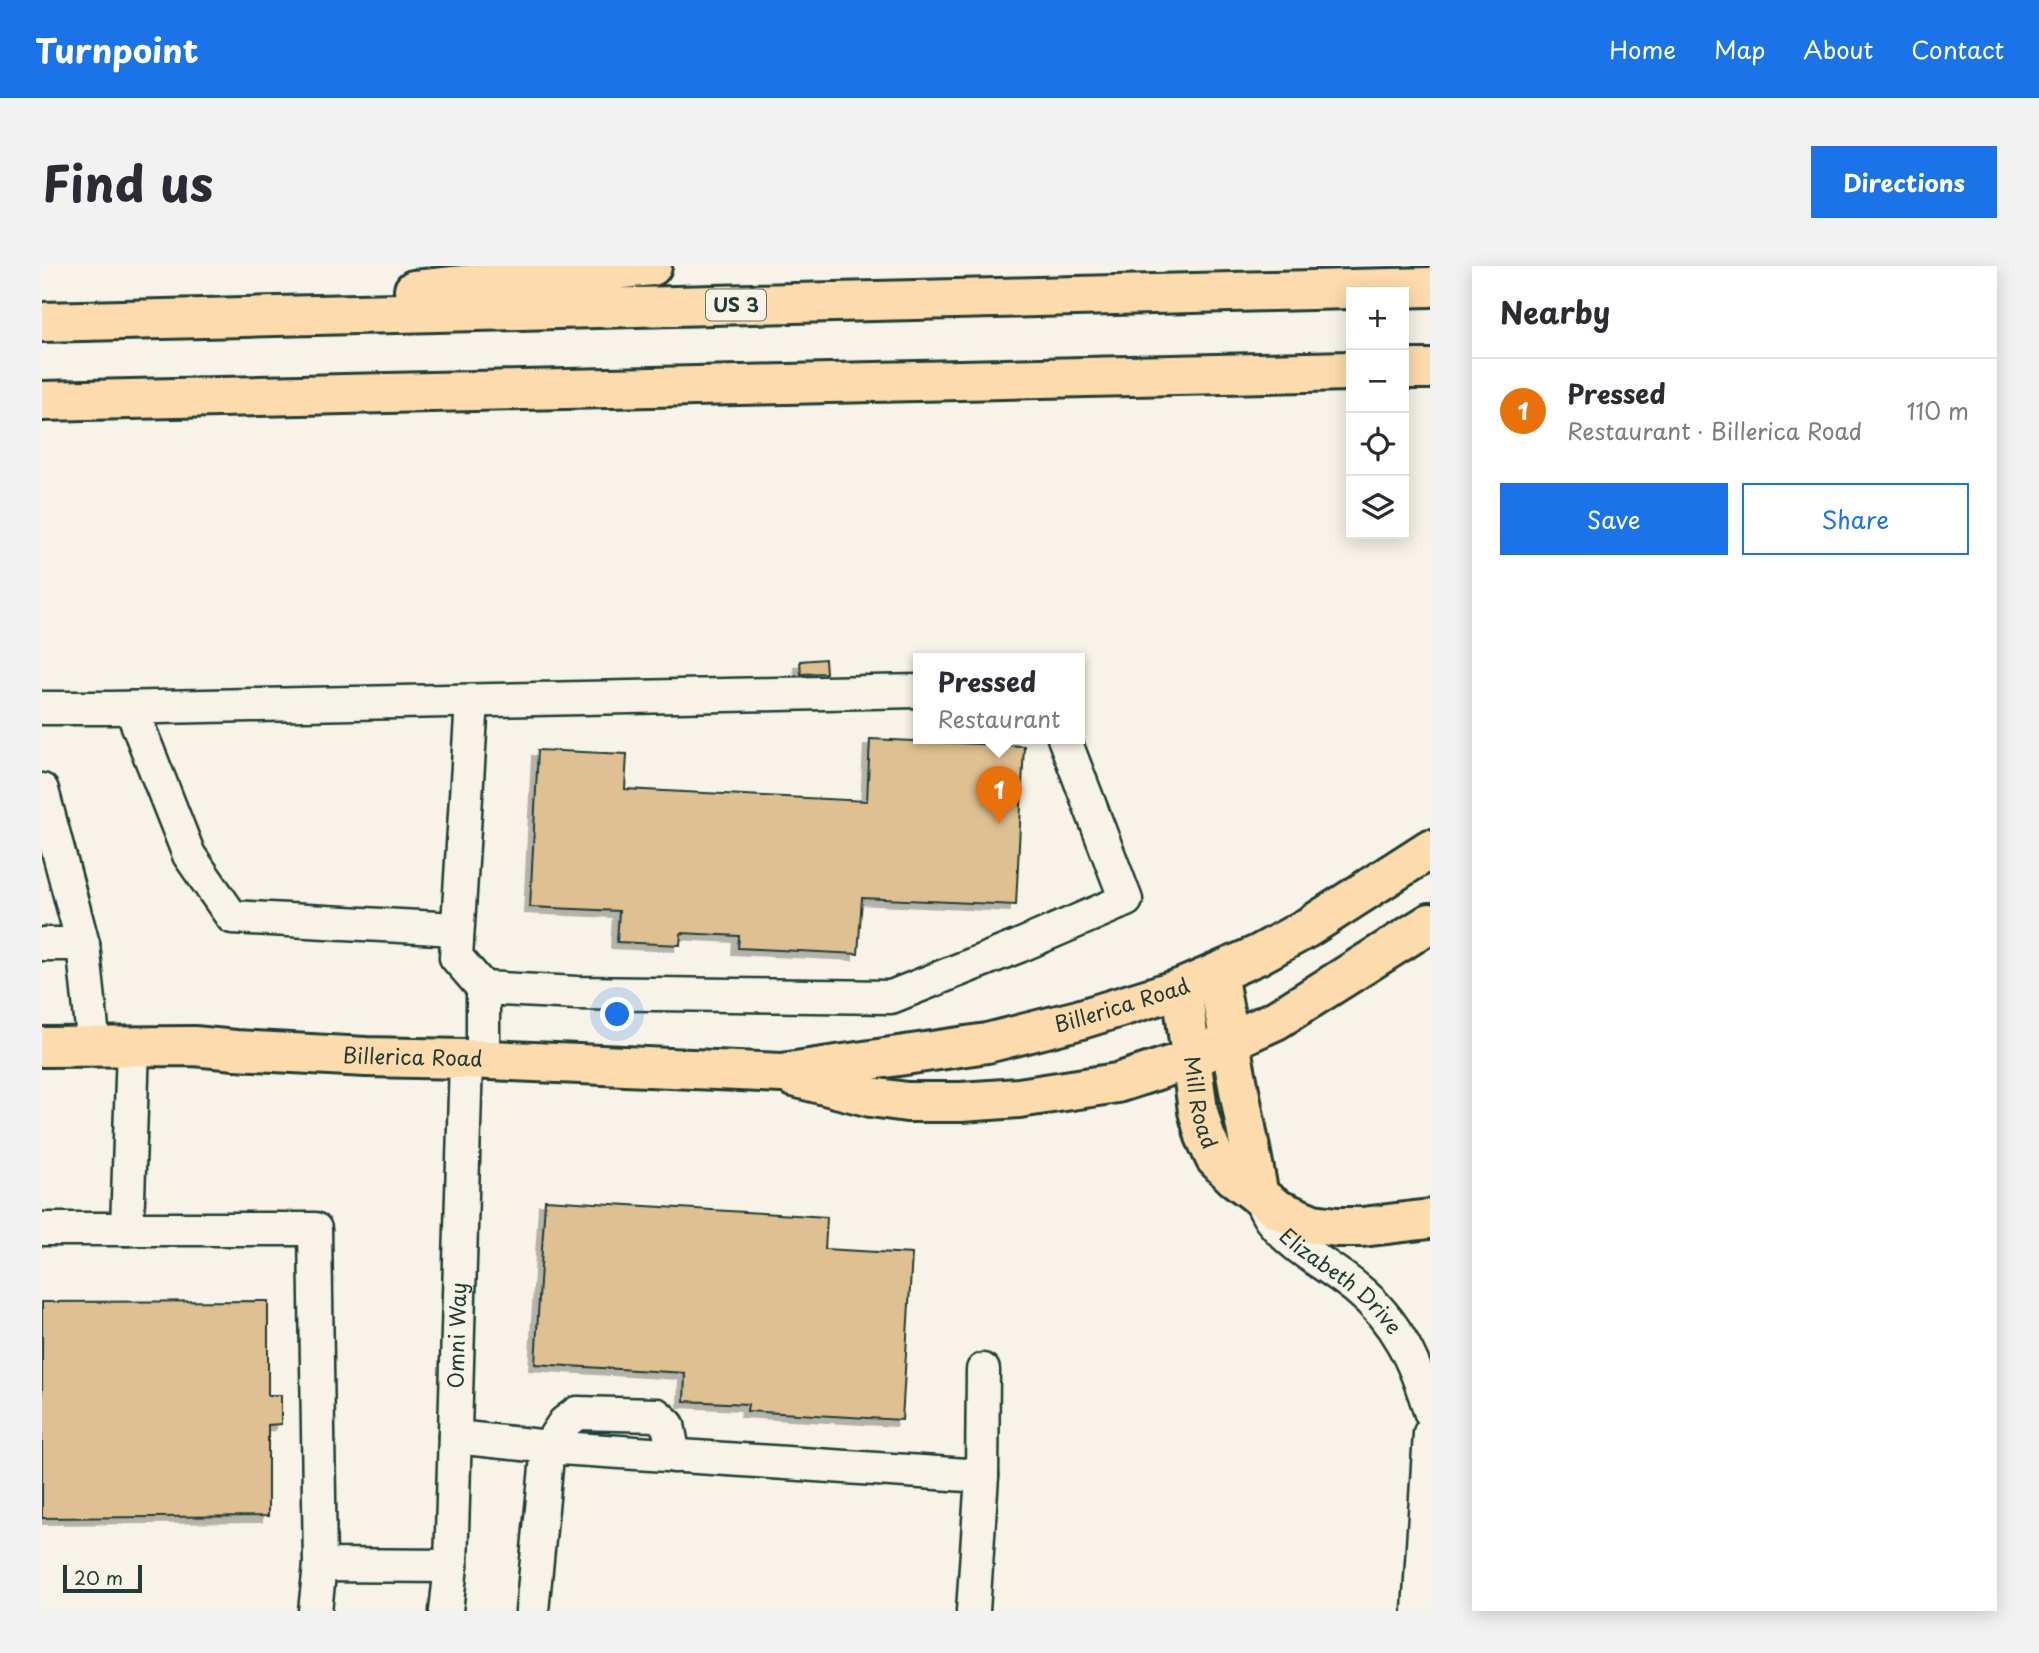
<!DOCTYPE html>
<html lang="en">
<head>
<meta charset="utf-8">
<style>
  :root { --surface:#fff; --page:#f2f2f3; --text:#2b2b33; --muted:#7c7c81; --line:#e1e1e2; --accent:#1a73e8 }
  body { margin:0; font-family:"Playpen Sans",sans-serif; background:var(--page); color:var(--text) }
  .controls { position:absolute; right:21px; top:21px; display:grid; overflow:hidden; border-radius:0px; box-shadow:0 4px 18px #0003 }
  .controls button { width:63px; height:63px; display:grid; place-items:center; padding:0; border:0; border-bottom:2px solid var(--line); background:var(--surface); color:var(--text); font:35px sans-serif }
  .scale { position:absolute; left:21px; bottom:18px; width:79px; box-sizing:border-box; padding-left:7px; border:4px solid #1f3d34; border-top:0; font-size:19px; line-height:24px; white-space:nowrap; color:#1f3d34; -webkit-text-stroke:5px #f7f3e8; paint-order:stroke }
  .you { position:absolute; left:576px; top:749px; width:24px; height:24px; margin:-18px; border:5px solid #fff; border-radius:50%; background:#1a73e8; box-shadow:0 0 0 10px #1a73e833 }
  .badge { display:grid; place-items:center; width:46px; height:46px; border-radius:50%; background:var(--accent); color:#fff; font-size:23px; font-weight:700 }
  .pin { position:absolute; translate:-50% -58px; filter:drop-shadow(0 2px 4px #0008) }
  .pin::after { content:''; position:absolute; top:37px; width:24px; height:21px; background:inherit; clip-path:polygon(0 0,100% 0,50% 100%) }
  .popup { position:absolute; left:871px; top:387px; width:172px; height:91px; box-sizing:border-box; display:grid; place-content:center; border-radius:0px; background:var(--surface); filter:drop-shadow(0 2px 5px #0005); font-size:23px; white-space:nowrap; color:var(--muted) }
  .popup b { font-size:26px; color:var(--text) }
  .popup::after { content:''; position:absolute; left:50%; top:100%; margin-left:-14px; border:14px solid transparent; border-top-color:var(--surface) }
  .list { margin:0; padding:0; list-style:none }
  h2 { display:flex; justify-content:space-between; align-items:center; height:91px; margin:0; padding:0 28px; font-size:30px }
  h2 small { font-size:23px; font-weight:400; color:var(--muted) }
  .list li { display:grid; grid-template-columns:46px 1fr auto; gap:21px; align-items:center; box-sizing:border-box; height:105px; padding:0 28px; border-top:2px solid var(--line) }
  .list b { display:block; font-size:26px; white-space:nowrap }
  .list p { margin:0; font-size:23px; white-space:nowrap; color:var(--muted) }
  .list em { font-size:23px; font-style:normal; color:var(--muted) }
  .actions { display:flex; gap:14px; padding:21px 28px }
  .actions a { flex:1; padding:16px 0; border:2px solid var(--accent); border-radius:0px; text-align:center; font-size:24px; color:var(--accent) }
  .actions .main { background:var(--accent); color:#fff }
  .icon { flex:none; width:38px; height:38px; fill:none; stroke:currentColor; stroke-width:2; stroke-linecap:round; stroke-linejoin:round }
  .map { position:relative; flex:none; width:1388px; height:1345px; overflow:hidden; border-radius:0px }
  header { display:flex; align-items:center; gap:42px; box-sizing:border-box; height:98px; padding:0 35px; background:var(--accent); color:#fff }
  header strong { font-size:33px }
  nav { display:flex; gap:38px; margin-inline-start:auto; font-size:24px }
  .intro { display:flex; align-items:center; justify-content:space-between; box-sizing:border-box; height:168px; padding:0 42px }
  h1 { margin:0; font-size:49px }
  .button { padding:18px 32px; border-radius:0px; background:var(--accent); color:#fff; font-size:24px; font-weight:700 }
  main { display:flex; gap:42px; padding:0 42px }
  aside { flex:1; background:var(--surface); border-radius:0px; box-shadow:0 4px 18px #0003 }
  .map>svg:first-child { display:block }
  .building { fill:#dec092; stroke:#1f3d34; stroke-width:2; filter:url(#shadow) }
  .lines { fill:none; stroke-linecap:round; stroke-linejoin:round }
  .minor-casing { stroke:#1f3d34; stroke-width:37 }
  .major-casing { stroke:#1f3d34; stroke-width:44 }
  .highway-casing { stroke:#1f3d34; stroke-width:44 }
  .minor { stroke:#f7f3e8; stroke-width:32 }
  .major { stroke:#fedbac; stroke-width:38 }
  .highway { stroke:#fedbac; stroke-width:38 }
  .labels { text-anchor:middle; stroke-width:5; stroke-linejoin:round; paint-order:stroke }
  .shield { fill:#f7f3e8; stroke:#60746a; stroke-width:2 }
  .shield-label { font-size:19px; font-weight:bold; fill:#1f3d34 }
  .street-label { font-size:21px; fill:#1f3d34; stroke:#f7f3e8 }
</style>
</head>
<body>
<header>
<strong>Turnpoint</strong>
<nav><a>Home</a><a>Map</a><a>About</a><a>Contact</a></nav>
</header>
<div class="intro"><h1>Find us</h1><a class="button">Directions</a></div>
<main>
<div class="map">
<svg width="1388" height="1345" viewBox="0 0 1388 1345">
  <defs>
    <filter id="shadow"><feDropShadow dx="-6" dy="6" stdDeviation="0" flood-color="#0004"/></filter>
  </defs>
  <rect width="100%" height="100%" fill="#f7f3e8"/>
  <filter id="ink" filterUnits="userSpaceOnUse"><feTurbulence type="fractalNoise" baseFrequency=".0143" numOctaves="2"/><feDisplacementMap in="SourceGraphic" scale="14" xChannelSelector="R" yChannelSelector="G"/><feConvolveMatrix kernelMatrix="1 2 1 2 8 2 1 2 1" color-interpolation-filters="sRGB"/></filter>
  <g filter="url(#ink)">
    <path class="building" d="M783 393 784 407 759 408 758 395Z
      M828 473 982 480 974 639 820 632 816 688 696 682 697 670 639 667 638 679 575 676 577 645 488 641 496 484 585 488 583 523 825 535Z
      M503 934 785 951 783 983 870 988 860 1154 705 1145 706 1138 642 1135 643 1107 493 1098Z
      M226 1035V1129H239V1158L226 1159V1250L0 1252V1036Z"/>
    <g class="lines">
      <defs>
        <g id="minor">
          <path d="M430 435 414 691 441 722"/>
          <path d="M0 442H69L876 425"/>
          <path d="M89 442 147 589 190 651 415 663"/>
          <path d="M0 524 41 678H0"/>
          <path d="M41 678 52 781"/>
          <path d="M441 794V722L535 727 849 731 977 680 1084 634 1022 472"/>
          <path id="s1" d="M1217 931C1221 939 1224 948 1230 955 1253 984 1286 999 1314 1022 1355 1055 1373 1096 1388 1145"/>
          <path d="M0 963H273L278 1299 273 1345"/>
          <path d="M85 963 91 781"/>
          <path d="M413 1171 518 1182 940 1210 931 1345"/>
          <path d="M940 1210 941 1104"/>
          <path d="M278 1299 409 1300"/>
          <path id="s2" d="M404 1345 409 1300 424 793"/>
          <path d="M490 1345 506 1181 522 1157 535 1147 615 1149 626 1159 632 1190"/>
          <path d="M1377 1345 1388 1167"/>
        </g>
        <g id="major">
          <path d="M1175 708 1217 930"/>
          <path id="s3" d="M1140 722 1156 845 1163 870 1173 892 1192 911 1235 943 1271 958 1295 961H1320L1388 953"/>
          <path id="s4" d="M0 781 152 780 193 784 324 791 424 793 740 807 945 777 1036 754 1140 722 1216 689 1265 662 1388 583"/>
          <path d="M752 811 829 831 865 836H919L977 832 1075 817 1149 793 1234 754 1388 657"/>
        </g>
        <path id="highway" d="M372 24 610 0
          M0 56 1388 21
          M1362 103H1388
          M0 135 1309 105"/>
      </defs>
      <use href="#minor" class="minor-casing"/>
      <use href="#major" class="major-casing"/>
      <use href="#highway" class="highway-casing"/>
      <use href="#minor" class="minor"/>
      <use href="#major" class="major"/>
      <use href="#highway" class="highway"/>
    </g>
  </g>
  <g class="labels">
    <rect class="shield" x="664" y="23.5" width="60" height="31" rx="5"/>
    <g class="shield-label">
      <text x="694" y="46">US 3</text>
    </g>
    <g class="street-label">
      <text dy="7" stroke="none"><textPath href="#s4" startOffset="1088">Billerica Road</textPath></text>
      <text dy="7" stroke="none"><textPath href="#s4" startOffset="371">Billerica Road</textPath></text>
      <text dy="7" stroke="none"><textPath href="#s3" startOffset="116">Mill Road</textPath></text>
      <text dy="7" stroke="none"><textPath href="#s1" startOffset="119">Elizabeth Drive</textPath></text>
      <text dy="7" stroke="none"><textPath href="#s2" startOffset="276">Omni Way</textPath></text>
    </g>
  </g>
</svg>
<div class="controls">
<button>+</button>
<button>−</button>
<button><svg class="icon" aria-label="locate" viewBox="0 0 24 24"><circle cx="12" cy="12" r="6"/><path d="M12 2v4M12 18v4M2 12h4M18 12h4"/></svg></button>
<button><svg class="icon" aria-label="layers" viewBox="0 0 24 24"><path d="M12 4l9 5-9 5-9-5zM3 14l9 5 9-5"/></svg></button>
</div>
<div class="scale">20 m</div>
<div class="you"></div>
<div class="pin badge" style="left:957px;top:558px;background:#e8710a">1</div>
<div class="popup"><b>Pressed</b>Restaurant</div>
</div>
<aside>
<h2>Nearby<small></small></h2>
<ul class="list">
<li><span class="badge" style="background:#e8710a">1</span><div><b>Pressed</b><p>Restaurant · Billerica Road</p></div><em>110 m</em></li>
</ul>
<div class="actions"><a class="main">Save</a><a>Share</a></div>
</aside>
</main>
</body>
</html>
